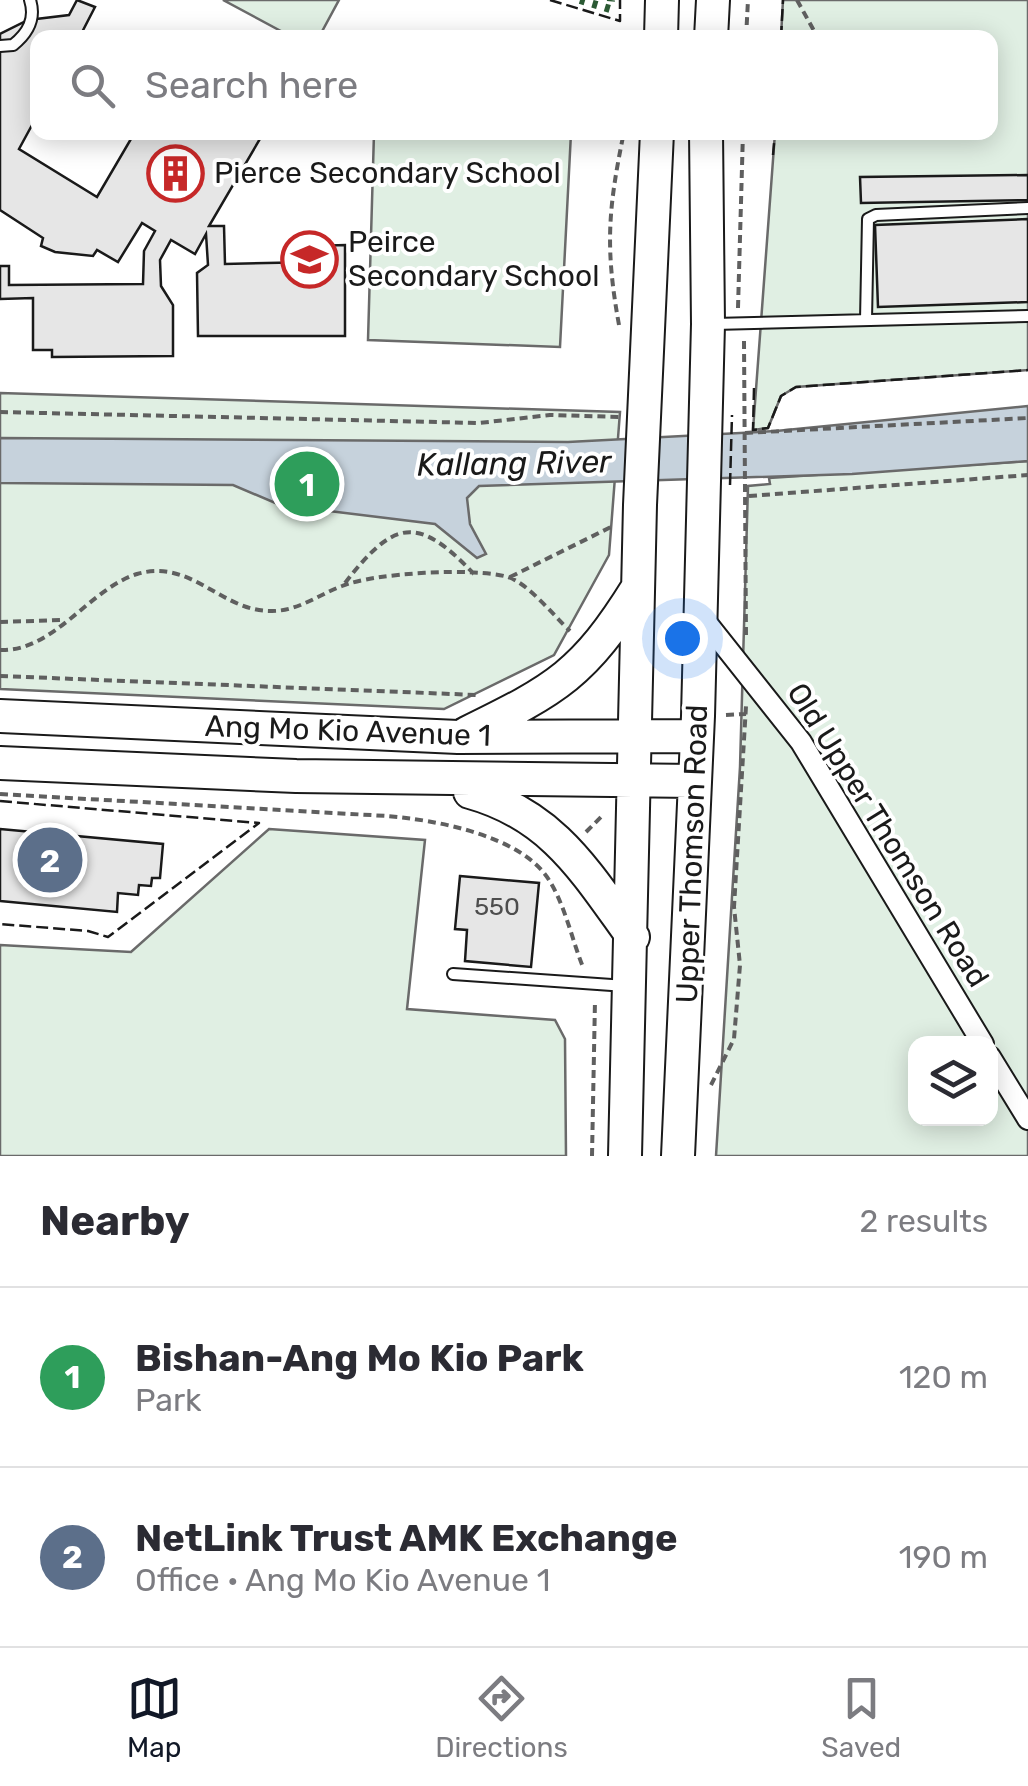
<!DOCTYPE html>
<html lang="en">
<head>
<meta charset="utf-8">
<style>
  :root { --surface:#fff; --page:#f7f7f7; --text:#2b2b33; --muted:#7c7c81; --line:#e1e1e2; --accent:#111827 }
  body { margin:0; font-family:Rubik,sans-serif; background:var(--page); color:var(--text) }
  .controls { position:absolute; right:30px; bottom:30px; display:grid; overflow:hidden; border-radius:20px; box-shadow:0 5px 25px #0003 }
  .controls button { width:90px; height:90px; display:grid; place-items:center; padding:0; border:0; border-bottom:2px solid var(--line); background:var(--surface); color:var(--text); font:50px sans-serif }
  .you { position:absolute; left:682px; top:638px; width:35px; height:35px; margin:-25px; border:8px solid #fff; border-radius:50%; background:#1a73e8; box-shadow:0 0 0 15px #1a73e833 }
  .badge { display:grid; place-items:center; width:65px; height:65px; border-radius:50%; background:var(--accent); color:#fff; font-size:32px; font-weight:700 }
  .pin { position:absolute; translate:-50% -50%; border:5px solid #fff; box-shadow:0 2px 10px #0006 }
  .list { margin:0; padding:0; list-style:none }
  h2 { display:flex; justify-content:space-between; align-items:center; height:130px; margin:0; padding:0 40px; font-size:42px }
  h2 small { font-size:32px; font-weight:400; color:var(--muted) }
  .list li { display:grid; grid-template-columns:65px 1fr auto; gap:30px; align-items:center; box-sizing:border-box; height:180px; padding:0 40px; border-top:2px solid var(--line) }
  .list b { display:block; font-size:38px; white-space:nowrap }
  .list p { margin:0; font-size:32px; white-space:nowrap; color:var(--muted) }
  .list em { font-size:32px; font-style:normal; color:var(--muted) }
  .icon { flex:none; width:55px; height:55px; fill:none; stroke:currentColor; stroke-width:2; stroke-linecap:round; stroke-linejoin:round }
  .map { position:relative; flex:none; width:1028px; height:1156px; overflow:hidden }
  .search { position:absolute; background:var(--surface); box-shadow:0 5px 25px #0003; left:30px; right:30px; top:30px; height:110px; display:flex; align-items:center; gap:25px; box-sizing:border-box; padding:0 35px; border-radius:20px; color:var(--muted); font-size:38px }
  .sheet { height:490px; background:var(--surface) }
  nav { display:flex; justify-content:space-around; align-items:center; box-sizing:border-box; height:140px; border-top:2px solid var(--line); background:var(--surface); font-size:28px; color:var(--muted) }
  nav a { display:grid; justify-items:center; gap:5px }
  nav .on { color:var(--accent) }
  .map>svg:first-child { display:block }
  .green { fill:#e0efe3; stroke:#6a6a6a; stroke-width:2.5; fill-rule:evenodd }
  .water { fill:#c6d2dc; stroke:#6a6a6a; stroke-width:2.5 }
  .building { fill:#e6e6e6; stroke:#1a1a1a; stroke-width:2.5 }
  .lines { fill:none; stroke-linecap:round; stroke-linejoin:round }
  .lane-casing { stroke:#1a1a1a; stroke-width:14 }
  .street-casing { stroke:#1a1a1a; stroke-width:24 }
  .primary-casing { stroke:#1a1a1a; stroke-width:36 }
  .path { stroke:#5f5f5f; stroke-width:4; stroke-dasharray:8 5; stroke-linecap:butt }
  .lane { stroke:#fff; stroke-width:10 }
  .street { stroke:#fff; stroke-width:20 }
  .primary { stroke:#fff; stroke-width:32 }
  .hedge { stroke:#2b5a34; stroke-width:8; stroke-dasharray:5 8; stroke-linecap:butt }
  .fence { stroke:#1a1a1a; stroke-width:2.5; stroke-dasharray:12 5; stroke-linecap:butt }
  .labels { text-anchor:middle; stroke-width:8; stroke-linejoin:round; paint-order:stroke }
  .number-label { font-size:25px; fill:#4d4d4d }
  .poi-label { font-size:30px; fill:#1a1a1a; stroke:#fff; text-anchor:start }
  .street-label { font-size:30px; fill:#1a1a1a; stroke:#fff }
  .water-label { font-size:32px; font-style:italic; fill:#1a1a1a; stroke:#fff }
</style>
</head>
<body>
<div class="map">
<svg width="1028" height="1156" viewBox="0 0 1028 1156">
  <rect width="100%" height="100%" fill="#fff"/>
  <path class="green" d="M223 0H339L319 37H292Z
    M783 0H1028V370L796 387 781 396 768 428 753 430 775 133 990 132V38L781 37Z
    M374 133H571L560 347 368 340Z
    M0 393 620 412 609 555 554 655 444 709 0 689Z
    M1028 461V1156H716L740 767 748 486 770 484 769 478ZM916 1044H990V1118H916Z
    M269 829 425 840 407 1009 555 1020 565 1039 566 1156H0V945L131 952Z"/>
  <path class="water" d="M1028 406V461L852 474 479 486 467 498 470 524 486 554 477 558 435 524 280 505 233 485 0 483V438L568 442 776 431Z"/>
  <path class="building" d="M77 0 95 7 79 38H38V114L19 149 97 197 135 132H264L209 226H224L225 264 315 262 314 246 345 245V336H198L197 273 208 265 206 234 195 254 171 240 160 260 161 286 173 305V356L52 357V350H33V298L0 299V266H9V285L143 284 144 251 155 231 142 223 118 262 97 250 93 256 55 252 41 246 43 238 0 210V34L28 20 69 15Z
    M1028 175V200L861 203 860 177Z
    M1028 219V302L878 307 875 225Z
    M0 829 163 844 160 878H152L151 886 139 885 138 895 118 893 117 912 0 901Z
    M460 876 539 883 531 967 465 961 467 930 455 929Z"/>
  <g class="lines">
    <defs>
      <path id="lane" d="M0 46 13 45C28 33 36 19 30 0
        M866 320 868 219 876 215 1028 208
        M714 324 1028 316
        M453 974 626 986"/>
      <path id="street" d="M701 616 801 742 983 1044
        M990 1057 1028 1119"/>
      <path id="primary" d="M661 38 662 0
        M711 38 713 0
        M0 716 458 737 697 736
        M467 733C557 689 584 674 638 587
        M0 763 296 776 695 781
        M470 792C553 815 585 871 633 937
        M625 1156 640 505 657 132
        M678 1156 698 716 708 324 706 132"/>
    </defs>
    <use href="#lane" class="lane-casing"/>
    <use href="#street" class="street-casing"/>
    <use href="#primary" class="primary-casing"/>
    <path class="path" d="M797 0 818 38
      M746 38 748 0
      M738 308 743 132
      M619 325C605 248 608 209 624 132
      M744 341 746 636
      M0 412 479 423 550 415 619 417
      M745 433 1028 418
      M749 496 1028 475
      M510 577 613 526
      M345 583C394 520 417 514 474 574
      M0 622 62 620
      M0 650C54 652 89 589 137 574 192 558 221 612 272 611 298 611 318 595 342 586 373 573 475 567 508 577 529 584 554 616 570 631
      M0 676 477 695
      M726 715 746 714
      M0 794 387 816C435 820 521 835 549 880 565 905 572 940 583 967
      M586 832 604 814
      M711 1085 734 1039 740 965 734 907 746 706
      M592 1156 595 1000"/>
    <use href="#lane" class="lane"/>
    <use href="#street" class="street"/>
    <use href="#primary" class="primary"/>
    <path class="hedge" d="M580 0 610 9 611 0"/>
    <path class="fence" d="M550 0 620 21V0
      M781 38 783 0
      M773 155 775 132
      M754 388 753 430 768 428 781 396 796 387 1028 370
      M730 485 732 415
      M0 801 259 823 108 937 88 931 0 924"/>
  </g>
  <defs>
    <symbol id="building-ring" viewBox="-11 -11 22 22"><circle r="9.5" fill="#fff" stroke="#c62828" stroke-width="1.5"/><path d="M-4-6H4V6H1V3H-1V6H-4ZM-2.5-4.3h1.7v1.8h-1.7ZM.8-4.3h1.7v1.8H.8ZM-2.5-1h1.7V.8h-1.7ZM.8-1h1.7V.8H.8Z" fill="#c62828"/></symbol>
    <symbol id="school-ring" viewBox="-11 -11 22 22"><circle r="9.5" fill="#fff" stroke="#c62828" stroke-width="1.5"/><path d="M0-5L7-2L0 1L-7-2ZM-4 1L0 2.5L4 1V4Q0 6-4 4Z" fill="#c62828"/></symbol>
  </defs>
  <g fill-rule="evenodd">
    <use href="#building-ring" x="144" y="142" width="63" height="63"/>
    <use href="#school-ring" x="278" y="228" width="63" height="63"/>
  </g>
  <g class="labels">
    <g class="number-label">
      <text x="497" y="915">550</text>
    </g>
    <g class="poi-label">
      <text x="214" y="183">Pierce Secondary School</text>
      <text x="348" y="252">Peirce<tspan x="348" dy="34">Secondary School</tspan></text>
    </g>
    <g class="street-label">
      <text transform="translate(348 731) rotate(2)" y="10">Ang Mo Kio Avenue 1</text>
      <text transform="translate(888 835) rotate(58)" y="10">Old Upper Thomson Road</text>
      <text transform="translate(692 854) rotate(-88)" y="10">Upper Thomson Road</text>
    </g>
    <g class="water-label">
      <text transform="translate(514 463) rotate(-1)" y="11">Kallang River</text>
    </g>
  </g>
</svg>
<div class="controls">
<button><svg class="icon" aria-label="layers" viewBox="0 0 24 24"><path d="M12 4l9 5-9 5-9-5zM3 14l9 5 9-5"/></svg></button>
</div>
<div class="you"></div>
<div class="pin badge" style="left:307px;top:484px;background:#2e9e5b">1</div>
<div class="pin badge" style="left:50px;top:860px;background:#5c6f8a">2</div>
<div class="search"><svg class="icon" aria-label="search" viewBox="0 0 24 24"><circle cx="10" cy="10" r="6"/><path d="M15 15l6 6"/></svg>Search here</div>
</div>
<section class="sheet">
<h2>Nearby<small>2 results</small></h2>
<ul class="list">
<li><span class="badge" style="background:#2e9e5b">1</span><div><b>Bishan-Ang Mo Kio Park</b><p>Park</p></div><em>120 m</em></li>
<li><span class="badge" style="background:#5c6f8a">2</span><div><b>NetLink Trust AMK Exchange</b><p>Office · Ang Mo Kio Avenue 1</p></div><em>190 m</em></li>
</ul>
</section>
<nav>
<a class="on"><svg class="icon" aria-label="map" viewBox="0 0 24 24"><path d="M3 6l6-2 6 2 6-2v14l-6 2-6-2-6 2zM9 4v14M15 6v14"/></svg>Map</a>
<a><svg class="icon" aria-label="directions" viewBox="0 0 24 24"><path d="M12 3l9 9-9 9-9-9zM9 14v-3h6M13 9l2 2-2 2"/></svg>Directions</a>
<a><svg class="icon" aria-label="saved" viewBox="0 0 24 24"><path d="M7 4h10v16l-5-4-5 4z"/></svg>Saved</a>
</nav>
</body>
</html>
